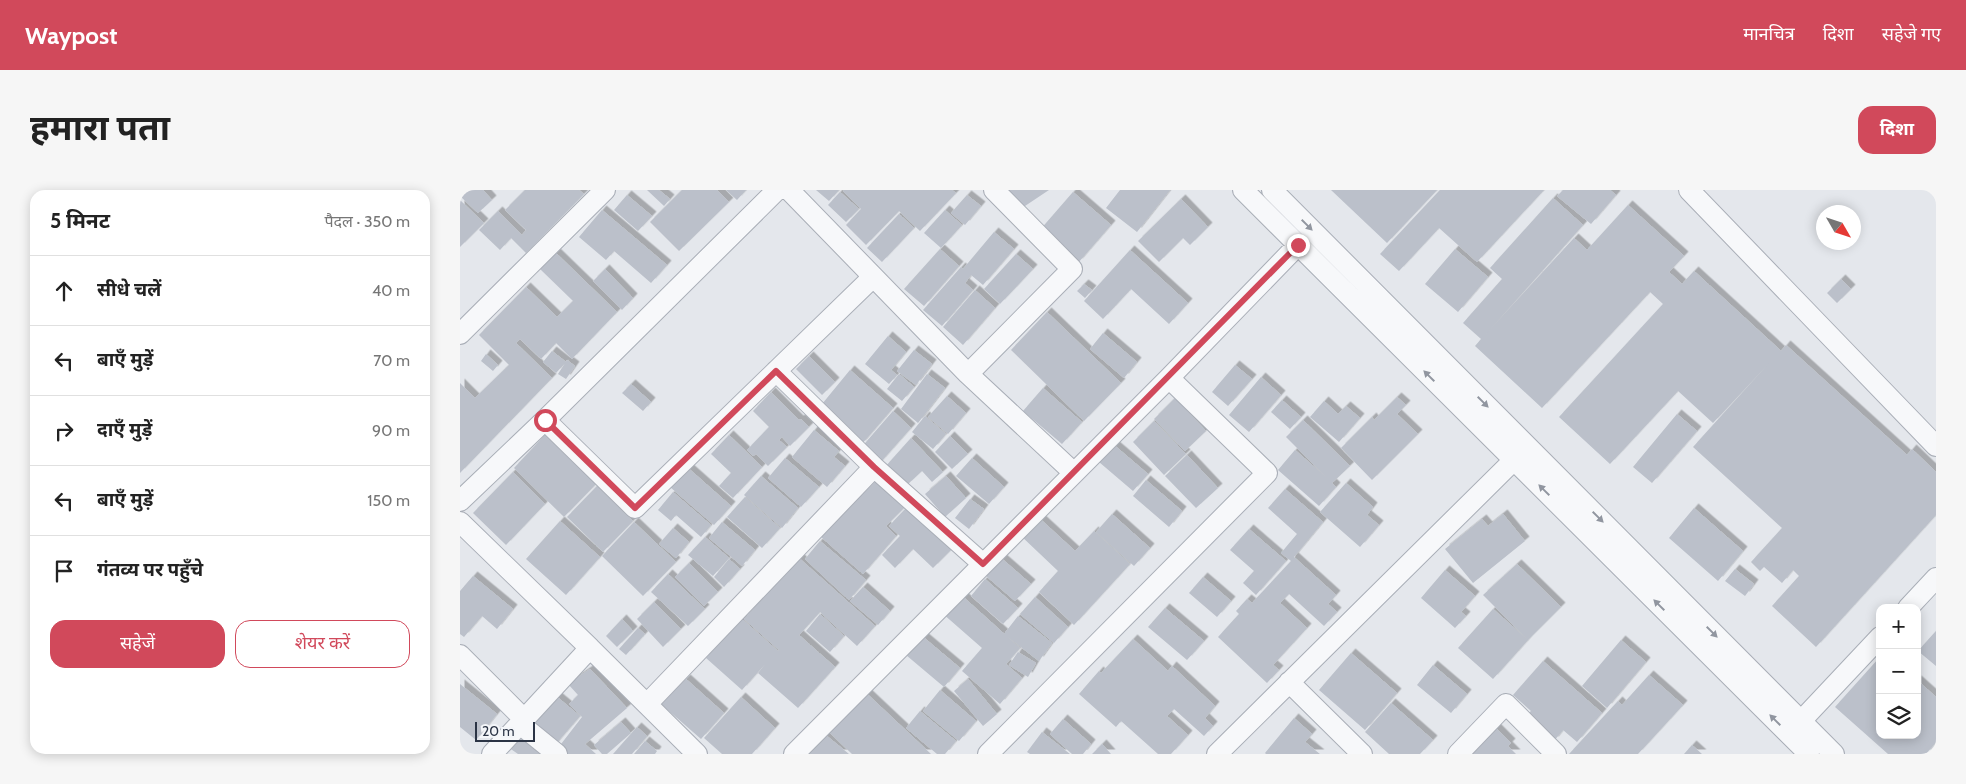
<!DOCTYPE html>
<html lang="hi">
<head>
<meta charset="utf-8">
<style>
  :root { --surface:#fff; --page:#f6f6f6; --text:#222; --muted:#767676; --line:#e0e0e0; --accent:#d1495b }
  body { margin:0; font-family:Cabin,"Noto Sans Devanagari",sans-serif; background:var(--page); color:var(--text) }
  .controls { position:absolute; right:15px; bottom:15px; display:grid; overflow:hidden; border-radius:10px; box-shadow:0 2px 12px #0003 }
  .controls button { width:45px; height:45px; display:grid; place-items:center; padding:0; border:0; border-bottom:1px solid var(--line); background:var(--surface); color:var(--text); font:25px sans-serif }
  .compass { position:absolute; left:1356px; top:15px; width:45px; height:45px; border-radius:50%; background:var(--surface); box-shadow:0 2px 12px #0003; rotate:129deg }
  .scale { position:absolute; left:15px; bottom:12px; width:60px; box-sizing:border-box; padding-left:5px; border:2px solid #2b3445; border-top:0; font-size:14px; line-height:18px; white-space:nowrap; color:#2b3445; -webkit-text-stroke:4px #f4f6f9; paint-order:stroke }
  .stop { position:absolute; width:15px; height:15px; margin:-11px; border:4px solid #d1495b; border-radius:50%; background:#fff }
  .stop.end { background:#d1495b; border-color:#fff; box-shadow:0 1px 5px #0008 }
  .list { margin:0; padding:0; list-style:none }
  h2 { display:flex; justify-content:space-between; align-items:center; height:65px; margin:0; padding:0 20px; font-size:21px }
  h2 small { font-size:16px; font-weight:400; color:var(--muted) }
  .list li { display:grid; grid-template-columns:32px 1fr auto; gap:15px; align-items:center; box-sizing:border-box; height:70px; padding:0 20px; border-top:1px solid var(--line) }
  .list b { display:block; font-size:19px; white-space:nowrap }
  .list em { font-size:16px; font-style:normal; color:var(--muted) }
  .actions { display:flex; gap:10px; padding:15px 20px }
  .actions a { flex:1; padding:11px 0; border:1px solid var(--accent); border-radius:15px; text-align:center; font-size:18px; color:var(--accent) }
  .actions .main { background:var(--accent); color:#fff }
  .icon { flex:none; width:28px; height:28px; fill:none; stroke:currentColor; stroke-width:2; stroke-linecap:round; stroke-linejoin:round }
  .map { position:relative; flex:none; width:1476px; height:564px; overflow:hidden; border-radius:15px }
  header { display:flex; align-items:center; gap:30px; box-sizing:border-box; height:70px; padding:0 25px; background:var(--accent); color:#fff }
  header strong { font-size:24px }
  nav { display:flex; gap:28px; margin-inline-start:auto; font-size:18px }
  .intro { display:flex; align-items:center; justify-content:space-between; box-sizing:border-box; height:120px; padding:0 30px }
  h1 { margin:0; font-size:35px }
  .button { padding:12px 22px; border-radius:15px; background:var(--accent); color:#fff; font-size:18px; font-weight:700 }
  main { display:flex; gap:30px; padding:0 30px }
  aside { flex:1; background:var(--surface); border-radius:15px; box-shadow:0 2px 12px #0003 }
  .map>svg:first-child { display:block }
  .building { fill:#bbc0ca; filter:url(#shadow) }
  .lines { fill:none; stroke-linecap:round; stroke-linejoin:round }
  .minor-casing { stroke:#a9aeb7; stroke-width:22 }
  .minor { stroke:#f7f8fa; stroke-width:20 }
  .oneway { fill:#9196a0 }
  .route { stroke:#d1495b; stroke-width:6 }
</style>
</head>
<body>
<header>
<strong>Waypost</strong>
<nav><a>मानचित्र</a><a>दिशा</a><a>सहेजे गए</a></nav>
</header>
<div class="intro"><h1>हमारा पता</h1><a class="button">दिशा</a></div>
<main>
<aside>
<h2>5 मिनट<small>पैदल · 350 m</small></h2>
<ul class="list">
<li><svg class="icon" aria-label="ahead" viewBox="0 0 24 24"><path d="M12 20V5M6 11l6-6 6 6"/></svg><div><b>सीधे चलें</b></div><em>40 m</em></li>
<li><svg class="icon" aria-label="left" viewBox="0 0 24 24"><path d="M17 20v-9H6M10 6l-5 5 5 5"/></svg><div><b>बाएँ मुड़ें</b></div><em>70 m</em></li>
<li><svg class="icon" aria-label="right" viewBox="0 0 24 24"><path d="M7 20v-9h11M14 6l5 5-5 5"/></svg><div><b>दाएँ मुड़ें</b></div><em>90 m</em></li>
<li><svg class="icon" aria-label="left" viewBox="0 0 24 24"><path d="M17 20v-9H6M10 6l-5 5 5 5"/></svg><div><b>बाएँ मुड़ें</b></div><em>150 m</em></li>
<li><svg class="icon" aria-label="arrive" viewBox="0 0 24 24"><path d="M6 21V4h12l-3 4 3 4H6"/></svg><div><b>गंतव्य पर पहुँचे</b></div></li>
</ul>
<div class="actions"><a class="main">सहेजें</a><a>शेयर करें</a></div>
</aside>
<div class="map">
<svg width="1476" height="564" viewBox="0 0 1476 564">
  <defs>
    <filter id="shadow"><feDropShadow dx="4.5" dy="-4.5" stdDeviation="0" flood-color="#0004"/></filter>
  </defs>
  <rect width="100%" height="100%" fill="#e4e7ec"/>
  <path class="building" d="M0 0H23L32 10 18 23 0 6Z
    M65 0H119L124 4 66 63 51 48 40 60 19 40 38 21 62 45 66 40 45 20Z
    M187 0H199L210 9 204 16Z
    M222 0H257L269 12 219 61 190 32Z
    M266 0H286L277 10Z
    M356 0H379L369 11Z
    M384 0H492L496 3 460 41 439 21 406 55 386 35 401 19 383 1Z
    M542 0H589L562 18Z
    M660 0H710L677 42 646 18Z
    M871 0H977L927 53Z
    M980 0H1084L1017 72 979 38 939 81 920 64Z
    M1103 0H1150L1156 5 1131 34 1097 6Z
    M380 2 399 19 386 32 368 15Z
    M613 2 651 35 618 73 580 40Z
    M167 5 192 26 178 41 154 20Z
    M507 5 521 16 505 35 491 23Z
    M1093 8 1123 35 1026 144 1114 48 1127 60 1168 15 1224 66 1209 82 1222 94 1234 81 1321 161 1326 155 1447 265 1452 259 1476 282V325L1356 457 1312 416 1339 386 1333 380 1322 393 1304 377 1300 381 1291 372 1322 338 1233 257 1310 172 1253 233 1218 201 1150 274 1099 227 1203 114 1190 102 1082 218 1015 156 1021 149 1003 133 1042 89 1030 78Z
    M721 9 748 37 730 55 723 48 699 72 678 51Z
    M0 10 24 33 0 57Z
    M142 20 207 75 191 93 154 61 146 70 119 47Z
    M485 20 502 35 481 58 464 43Z
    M439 24 454 38 422 72 407 58Z
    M534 42 554 59 523 95 511 85 505 93 513 100 482 136 463 120 501 77 503 79Z
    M480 59 499 76 464 116 444 99Z
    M995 59 1028 87 998 122 965 94Z
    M670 60 728 113 709 134 671 99 643 129 624 111Z
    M96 63 157 122 112 169 96 153 81 169 60 149 56 153 92 188 0 283V193L15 208 49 175 19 145 66 97 97 127 113 111 80 79Z
    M556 64 573 79 540 114 524 99Z
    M145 79 173 108 162 120 133 91Z
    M1381 89 1391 99 1377 113 1367 103Z
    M624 94 632 100 625 108 617 101Z
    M515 100 535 118 503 155 483 137Z
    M587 122 661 193 624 231 551 160Z
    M643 143 677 172 664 188 630 159Z
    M428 146 446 162 431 180 437 185 429 194 405 174Z
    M454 160 472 174 456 195 437 181Z
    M92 161 106 172 96 183 83 172Z
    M26 164 38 175 33 181 21 171Z
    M349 166 375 192 362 205 336 179Z
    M107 170 115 176 106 189 98 184Z
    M775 175 792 189 768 216 752 202Z
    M390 180 433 218 401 255 358 219Z
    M439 184 454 197 442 211 427 199Z
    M467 184 485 198 458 233 441 219Z
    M801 187 821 205 789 242 769 225Z
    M171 194 191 212 183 221 162 203Z
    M583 198 622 232 602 254 563 221Z
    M311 202 339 230 341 229 349 237 330 256 322 247 319 250 327 257 308 276 296 264 293 266 287 260 309 237 293 221Z
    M487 206 506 223 488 244 468 227Z
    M937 207 946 215 937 224 958 244 912 290 881 258 912 227 914 230Z
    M715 208 746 241 725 261 694 229Z
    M822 210 841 227 830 239 811 222Z
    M864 211 878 224 886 216 900 228 879 252 850 227Z
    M433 221 451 238 418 275 400 259Z
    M1217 224 1237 241 1192 293 1173 277Z
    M465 226 486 244 473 259 452 242Z
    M843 230 890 276 872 293 876 297 859 316 818 280 835 260 866 287 826 247Z
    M694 231 726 264 704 285 673 252Z
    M354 240 379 261 374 267 385 276 367 297 332 267Z
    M85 245 136 294 104 327 54 278Z
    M269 245 302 277 273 308 259 296 271 283 251 264Z
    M490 246 508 264 492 279 475 262Z
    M451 248 483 282 472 292 462 281 447 295 425 277Z
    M654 255 688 284 673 301 639 272Z
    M727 265 758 298 736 318 705 286Z
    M325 268 359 297 341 317 308 288Z
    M512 268 544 297 529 314 496 286Z
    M227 277 271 316 254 335 210 297Z
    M53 282 85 314 46 355 13 323Z
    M301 286 338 318 322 338 284 305Z
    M486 286 506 308 485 327 465 304Z
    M417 290 445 317 426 336 436 346 403 384 360 346Z
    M686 290 722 321 709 337 673 306Z
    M886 293 913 317 907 325 919 335 900 357 860 322Z
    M137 296 173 331 143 362 107 327Z
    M825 299 863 332 834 367 876 405 868 414 877 422 864 436 829 404 820 413 847 438 813 475 819 480 807 493 758 447 779 424 776 421 787 409 792 413 831 371 821 363 837 344 808 318Z
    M213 302 251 335 241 347 216 325 211 331 198 320Z
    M285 307 320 338 302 358 267 327Z
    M510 309 524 319 509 339 495 328Z
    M448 316 492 359 473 378 453 359 435 378 422 365 440 346 429 336Z
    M1234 318 1283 361 1258 391 1209 348Z
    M652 324 690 358 674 376 636 342Z
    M1043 324 1065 351 1013 393 985 359 1022 329 1028 336Z
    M577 326 615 361 634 341 670 374 614 435 579 402 598 381 560 345Z
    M100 331 140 367 106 405 66 369Z
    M174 332 216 372 183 406 142 366Z
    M262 332 295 360 282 376 249 348Z
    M213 338 229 352 216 368 199 354Z
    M789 339 826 371 796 405 783 393 794 381 770 360Z
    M245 347 269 368 253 386 228 365Z
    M360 351 406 390 389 410 345 369Z
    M540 367 571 394 555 411 525 385Z
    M339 368 415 436 397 456 360 422 339 445 375 477 338 518 298 483 306 473 282 500 246 468 281 428 318 461 319 460 284 429Z
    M269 369 280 379 264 397 254 387Z
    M229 373 258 402 244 416 215 387Z
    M1057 374 1101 417 1068 450 1023 405Z
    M1275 379 1294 394 1285 406 1265 391Z
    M985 380 1015 406 1001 422 1006 426 995 438 961 408Z
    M208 384 245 419 228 436 191 402Z
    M13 386 53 419 37 439 22 426 4 447 0 444V401Z
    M743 387 771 411 757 427 729 403Z
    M525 389 558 418 543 434 511 406Z
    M403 397 430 421 418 435 390 411Z
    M500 404 560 458 546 474 562 488 540 514 502 481 522 458 482 423Z
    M575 407 608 437 594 453 560 424Z
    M194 412 221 439 203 457 177 429Z
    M705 418 744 451 727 470 688 437Z
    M1033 419 1068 450 1033 489 998 458Z
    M360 424 384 446 370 462 346 441Z
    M558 426 592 453 579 471 544 444Z
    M162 429 173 441 157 457 146 446Z
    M178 438 185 444 166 465 159 459Z
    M1476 441V476L1458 461Z
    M462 446 500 478 484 497 446 465Z
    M673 449 708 481 712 476 755 516 745 528 753 536 744 546 714 519 707 526 728 545 711 564H698L661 531 656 537 619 504 639 481 641 483Z
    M1161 450 1186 472 1147 518 1122 496Z
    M558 462 576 473 568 487 549 475Z
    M891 463 937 503 905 540 859 500Z
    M1420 467V545H1457V490L1476 507V552L1466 564H1428L1375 517Z
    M1083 471 1142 523 1117 552 1103 540 1094 551 1066 526 1071 521 1053 505Z
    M973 475 1007 504 991 523 957 495Z
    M130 479 167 518 125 554 136 564H104L98 558 122 527 109 514 118 505 108 494Z
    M1189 485 1223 515 1178 564H1109L1158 511 1162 515Z
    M226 489 264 523 241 549 201 514Z
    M508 489 537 524 523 536 494 501Z
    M0 494 37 524 16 550 0 537Z
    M403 500 471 564H392L367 540Z
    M480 500 516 531 499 551 463 521Z
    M96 506 120 526 94 556 71 536Z
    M281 507 315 538 292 564H262L244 548Z
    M931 513 973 550 960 564H929L905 542Z
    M460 521 496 551 485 564H477L446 538Z
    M834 528 852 544 845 552 860 564H806L805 563Z
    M603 529 631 554 623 564H612L590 544Z
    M161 532 171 543 147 564H142L134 555Z
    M1034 536 1051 553 1048 556 1056 564H1008Z
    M177 537 187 546 172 564H153Z
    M58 540 89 564H58L45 555Z
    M362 542 389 564H345Z
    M582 542 610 564H570L567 562Z
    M185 551 197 561 195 564H174Z
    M642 554 651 564H632Z
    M1232 555 1242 564H1224Z"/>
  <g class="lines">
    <defs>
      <path id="minor" d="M329 0 508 184
        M534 0 612 79 508 184 613 282
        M783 0 1349 564
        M812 0 1374 564
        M1229 0 1476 256
        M0 144 145 0
        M85 230 175 318 413 87
        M414 277 523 374
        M0 311 85 230 317 0
        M0 332 130 458
        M1448 418 1476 388
        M0 465 64 529
        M829 492 902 564
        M187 514 414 277 316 181
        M1341 531 1420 447
        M60 534 97 564
        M32 564 130 458 237 564
        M334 564 709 188 838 55
        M528 564 807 283 709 188
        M757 564 1054 270
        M998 564 1046 514 1096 564"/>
    </defs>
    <use href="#minor" class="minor-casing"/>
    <use href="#minor" class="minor"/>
  </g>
  <defs><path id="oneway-solid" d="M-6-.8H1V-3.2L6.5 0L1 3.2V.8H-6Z" transform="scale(1.25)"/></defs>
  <g class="oneway">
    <use href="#oneway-solid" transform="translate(847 35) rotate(45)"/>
    <use href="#oneway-solid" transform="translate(969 186) rotate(-135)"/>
    <use href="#oneway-solid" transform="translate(1023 212) rotate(45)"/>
    <use href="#oneway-solid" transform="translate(1084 300) rotate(-135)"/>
    <use href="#oneway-solid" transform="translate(1138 327) rotate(45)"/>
    <use href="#oneway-solid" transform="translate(1199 415) rotate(-135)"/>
    <use href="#oneway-solid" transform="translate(1252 442) rotate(45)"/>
    <use href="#oneway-solid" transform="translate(1315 530) rotate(-135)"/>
  </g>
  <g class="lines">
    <path class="route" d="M85 230 175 318 316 181 414 277 523 374 838 55"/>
  </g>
</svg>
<div class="controls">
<button>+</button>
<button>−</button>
<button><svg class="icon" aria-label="layers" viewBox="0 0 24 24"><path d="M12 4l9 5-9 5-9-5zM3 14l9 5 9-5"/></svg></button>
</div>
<svg class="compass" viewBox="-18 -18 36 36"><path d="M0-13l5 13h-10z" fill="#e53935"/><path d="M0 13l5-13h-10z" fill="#767676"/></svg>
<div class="scale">20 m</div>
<div class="stop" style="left:85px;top:230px"></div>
<div class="stop end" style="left:838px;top:55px"></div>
</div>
</main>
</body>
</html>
